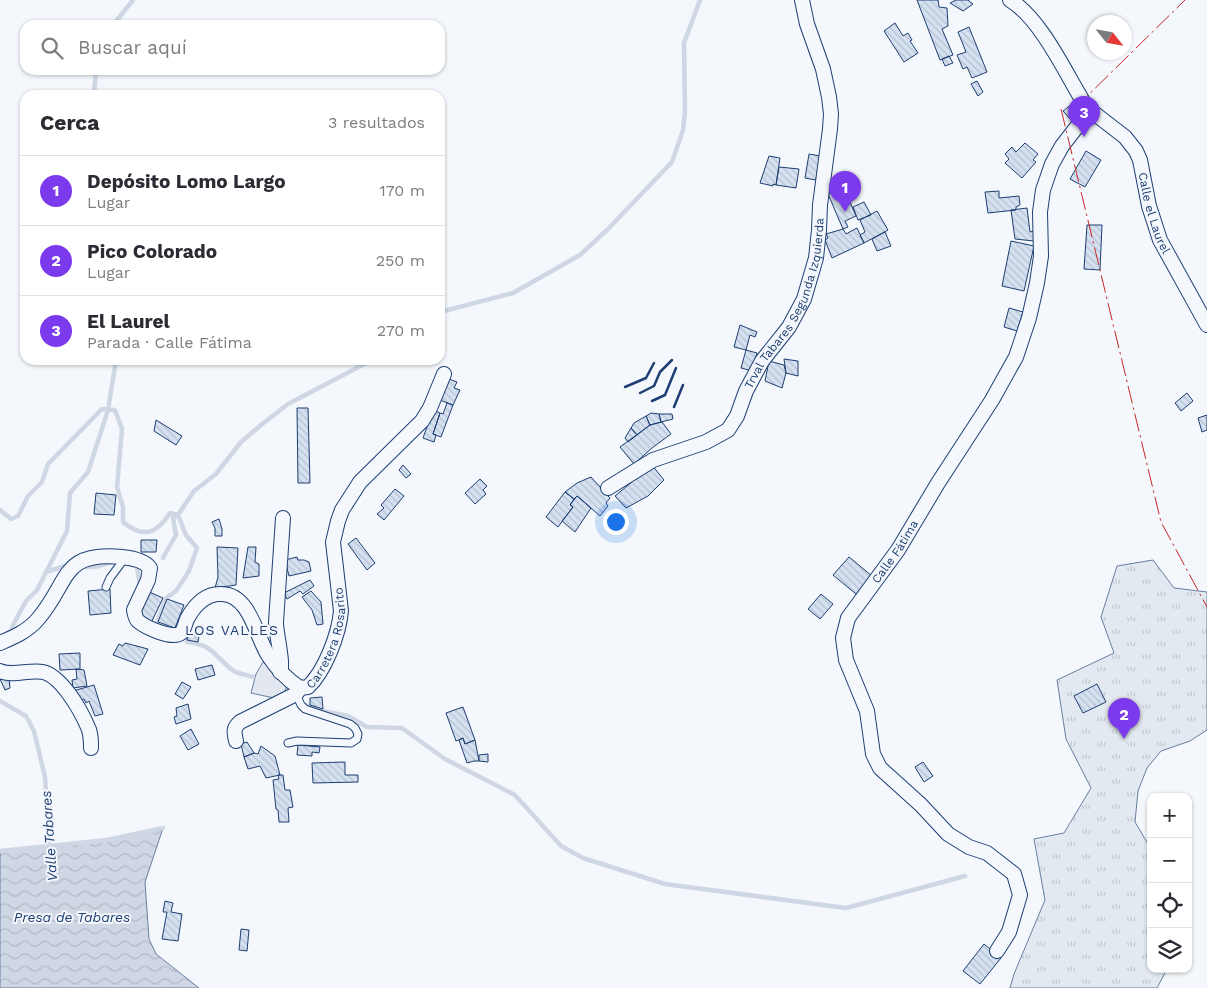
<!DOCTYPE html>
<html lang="es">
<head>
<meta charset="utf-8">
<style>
  :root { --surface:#fff; --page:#f7f7f7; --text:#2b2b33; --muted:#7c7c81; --line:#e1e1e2; --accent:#7c3aed }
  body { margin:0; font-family:"Work Sans",sans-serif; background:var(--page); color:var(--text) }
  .controls { position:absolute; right:15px; bottom:15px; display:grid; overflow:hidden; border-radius:10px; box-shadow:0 1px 4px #0004 }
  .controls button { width:45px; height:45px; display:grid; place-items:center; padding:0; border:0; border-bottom:1px solid var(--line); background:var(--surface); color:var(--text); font:25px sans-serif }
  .compass { position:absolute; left:1087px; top:15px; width:45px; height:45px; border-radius:50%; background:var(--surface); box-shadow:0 1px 4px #0004; rotate:121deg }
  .you { position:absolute; left:615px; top:521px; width:18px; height:18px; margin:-12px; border:4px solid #fff; border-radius:50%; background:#1a73e8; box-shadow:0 0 0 8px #1a73e833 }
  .badge { display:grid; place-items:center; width:32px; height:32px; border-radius:50%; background:var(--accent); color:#fff; font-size:16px; font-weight:700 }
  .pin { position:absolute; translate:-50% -41px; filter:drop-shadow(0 1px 2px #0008) }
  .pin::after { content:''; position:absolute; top:26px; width:18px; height:15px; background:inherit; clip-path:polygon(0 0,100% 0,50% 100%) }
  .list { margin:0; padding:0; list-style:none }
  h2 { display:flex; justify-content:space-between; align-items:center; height:65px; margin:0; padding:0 20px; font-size:21px }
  h2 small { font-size:16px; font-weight:400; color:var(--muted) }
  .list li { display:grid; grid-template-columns:32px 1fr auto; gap:15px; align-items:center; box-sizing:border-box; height:70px; padding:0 20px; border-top:1px solid var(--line) }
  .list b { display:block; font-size:19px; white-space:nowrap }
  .list p { margin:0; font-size:16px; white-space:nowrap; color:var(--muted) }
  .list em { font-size:16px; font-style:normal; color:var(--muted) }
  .icon { flex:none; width:28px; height:28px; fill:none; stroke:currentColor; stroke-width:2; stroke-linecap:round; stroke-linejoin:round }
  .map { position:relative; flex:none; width:1207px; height:988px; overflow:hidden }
  .search { position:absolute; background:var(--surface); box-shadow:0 1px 4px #0004; left:20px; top:20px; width:425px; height:55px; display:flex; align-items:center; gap:12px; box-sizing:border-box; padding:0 18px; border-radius:15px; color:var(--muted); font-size:19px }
  .panel { position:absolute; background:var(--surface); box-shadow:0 1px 4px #0004; left:20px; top:90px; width:425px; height:275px; border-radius:15px }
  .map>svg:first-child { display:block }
  .grass { fill:url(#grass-tufts); stroke:#687fa3 }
  .parking { fill:#e3e8f0; stroke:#687fa3 }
  .water { fill:url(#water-waves); stroke:#687fa3 }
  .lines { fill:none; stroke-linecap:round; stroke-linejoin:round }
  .stream { stroke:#cfd7e4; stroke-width:4.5 }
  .building { fill:url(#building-back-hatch); stroke:#1d3f73 }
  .lane-casing { stroke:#1d3f73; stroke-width:9 }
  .street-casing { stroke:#1d3f73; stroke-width:16 }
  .lane { stroke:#f4f7fb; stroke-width:7 }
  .street { stroke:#f4f7fb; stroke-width:14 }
  .wall { stroke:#1d3f73; stroke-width:2.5 }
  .power { stroke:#c62828; stroke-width:1; stroke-dasharray:18 4 2.5 4; stroke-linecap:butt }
  .labels { text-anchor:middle; stroke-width:4; stroke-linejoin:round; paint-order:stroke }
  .street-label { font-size:12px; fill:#1d3f73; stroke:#f4f7fb }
  .neighbourhood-label { font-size:14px; letter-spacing:1px; fill:#1d3f73; stroke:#f4f7fb }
  .water-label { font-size:14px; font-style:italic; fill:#1d3f73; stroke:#f4f7fb }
</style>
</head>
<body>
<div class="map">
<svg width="1207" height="988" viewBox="0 0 1207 988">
  <defs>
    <pattern id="grass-tufts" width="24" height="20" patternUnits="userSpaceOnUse" patternTransform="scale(1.25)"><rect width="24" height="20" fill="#e3e9f0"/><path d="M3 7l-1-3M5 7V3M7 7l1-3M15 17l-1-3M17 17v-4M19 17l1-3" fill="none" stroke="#c2c9d1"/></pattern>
    <pattern id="water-waves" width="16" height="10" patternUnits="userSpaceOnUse" patternTransform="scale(1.25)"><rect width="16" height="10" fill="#cfd7e4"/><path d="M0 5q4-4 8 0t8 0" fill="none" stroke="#b1bac7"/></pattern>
    <pattern id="building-back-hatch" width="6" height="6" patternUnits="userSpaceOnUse" patternTransform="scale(1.25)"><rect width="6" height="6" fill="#d5e0f0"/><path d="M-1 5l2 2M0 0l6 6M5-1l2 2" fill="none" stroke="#b6c1d1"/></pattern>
  </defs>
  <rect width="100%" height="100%" fill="#f4f7fb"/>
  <path class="grass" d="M1153 560 1174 588 1207 592V730L1190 741 1161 751 1147 768 1138 791 1135 822 1151 849V969H1167L1157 988H1010L1014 974 1045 900 1034 839 1064 833 1091 788 1066 739 1057 680 1114 653 1101 617 1117 566Z"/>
  <path class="parking" d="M263 662 288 684 283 695 274 698 251 693 256 674Z"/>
  <path class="water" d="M163 828 145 882 149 939 156 954 199 988H0V851L107 840Z"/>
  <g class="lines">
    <path class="stream" d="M113 25 133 0
      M94 95 96 70
      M440 312 513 293 580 255 607 230 672 162 683 130 685 112 684 43 700 0
      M0 510 11 519 18 516 28 496 42 482 48 464 102 409 115 410 122 429 117 487 123 507V522C142 538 156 535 170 513L178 515 186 535 197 548 189 571 176 591 166 598 156 625
      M163 558 176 535 173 518 178 515 194 491 216 474 241 442 261 425 288 404 372 360
      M132 565 137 566 140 586
      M83 567H95L112 562
      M46 572 65 566
      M12 627 26 601 37 590 67 531 70 493 88 472 108 410 116 360
      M187 642C215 645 214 657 234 671 239 674 247 675 253 677
      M0 701 26 716 34 731 45 777 49 852
      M305 705 323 711 348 716 367 727 402 728 445 759 515 795 561 846 583 858 665 884 846 908 965 876
      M0 851 107 840 163 828"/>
  </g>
  <path class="building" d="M917 0H938L939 7 947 8 948 26 942 29 953 55 940 60Z
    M956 0H968L973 4 963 11 950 3Z
    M895 23 903 36 908 33 912 40 910 41 918 53 904 62 884 31Z
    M969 27 987 72 972 78 967 67 963 69 957 55 966 52 958 32Z
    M949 56 953 63 945 66 942 59Z
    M977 81 983 92 978 96 971 84Z
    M1072 104 1078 112 1070 119 1063 111Z
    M1025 143 1038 154 1033 160 1036 162 1022 178 1005 163 1009 159 1005 154 1012 147 1016 152Z
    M1086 151 1101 160 1085 187 1070 179Z
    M809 154 820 156 816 180 805 178Z
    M769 156 780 158 776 185 773 184V186L760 183Z
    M779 167 799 169 796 188 776 185Z
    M844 188 856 216 845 221 848 227 843 229 828 194Z
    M999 191V198L1019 196 1020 205 1016 207V210L988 213 985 192Z
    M864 202 871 215 858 220 853 207Z
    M1027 208 1030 232 1034 231V241L1015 239 1011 210Z
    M877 211 888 230 864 243 860 235 865 232 860 220Z
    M1087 225H1102L1100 270 1084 269Z
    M857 228 864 243 832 258 825 240 828 238 826 234 843 229 846 234Z
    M885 232 891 246 877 251 872 239Z
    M1011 241 1034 246 1024 291 1002 286Z
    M1009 308 1023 312 1017 331 1004 327Z
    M740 325 757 332 755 337 750 335 746 350 734 347Z
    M746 350 757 353 752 371 741 368Z
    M784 359 798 361V376L786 373Z
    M769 361 784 365 786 373 782 388 765 381Z
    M446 378 457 382 454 388 460 390 453 405 437 399Z
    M1187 393 1193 401 1181 411 1175 403Z
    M447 403 453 405 441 437 433 434 440 413 443 414Z
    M297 408H308L310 483H298Z
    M433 410 440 413 433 434 436 435 434 442 423 438Z
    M651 413 659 414 661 422 650 425 646 416Z
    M659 414H672L673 419 661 422Z
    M1207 415V430L1202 432 1198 418Z
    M646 416 650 425 637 435 631 428 634 423Z
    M156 420 182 436 176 445 154 431Z
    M662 422 671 434 652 448 634 464 620 447 650 425Z
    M631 428 637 435 628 442 625 438Z
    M651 464 664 480 648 496 626 508 615 496 632 482 630 480Z
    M403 465 411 474 406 478 399 470Z
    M591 477 610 498 606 503 608 506 600 516 577 496 574 499 565 492 577 483Z
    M480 479 487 486 483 490 486 494 475 504 465 493Z
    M395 489 404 496 384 520 377 514 384 508 381 505Z
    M565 492 574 499 570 505 573 507 558 527 546 517Z
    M96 493 116 495 114 515 94 514Z
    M577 496 591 508 575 532 562 521 573 507 570 505Z
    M219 519 222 529V536H215V528L212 522Z
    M356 538 375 563 367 570 348 544Z
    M141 540H157L156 552H141Z
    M217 547 238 548 236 585 215 588 218 577Z
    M248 547H256L255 562 259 564V576L243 578Z
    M297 557 298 560H304L309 562 311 571 289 576 285 560Z
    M849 557 872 576 856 594 833 575Z
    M310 580 314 586 303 594 300 591 287 599 284 593Z
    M110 589 111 613 90 615 88 591Z
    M147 591 163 598 151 623 140 617 137 611Z
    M311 591 321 602 323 624 317 625 312 610 302 597Z
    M821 594 833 604 820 619 808 609Z
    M167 599 184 605 175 628 158 622Z
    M188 634 199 636 198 642 187 640Z
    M125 643 148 649 140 665 113 655 119 644 123 646Z
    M80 653V669L60 670 59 654Z
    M212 665 215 675 198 680 195 669Z
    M76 669 84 670 87 686 73 688 72 680 77 679Z
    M9 677 10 688 5 690 0 679Z
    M182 682 191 687 183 699 175 694Z
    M1097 684 1106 702 1083 713 1074 696Z
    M94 685 103 714 95 716 89 701 86 703 84 699 79 702 73 691Z
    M322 697 323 709 310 705V698Z
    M188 704 191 719 176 724 174 717 177 716 176 708Z
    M463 707 475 740 465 744 463 738 456 741 446 713Z
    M191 729 199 744 188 750 180 736Z
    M463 738 465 744 475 740 479 761H474L467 763 459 740Z
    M247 742 254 753 244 757 241 744Z
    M298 745 320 747 319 753 312 752V756L297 755Z
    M261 746 275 756 280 775 266 778 260 766 248 769 244 757 254 753 258 754Z
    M488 754V762L479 761V755Z
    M345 762V775H358V782L313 783 312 763Z
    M923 762 933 776 924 782 915 767Z
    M278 775H283L285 790H290L293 807 288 808 289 822H279L278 810 276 809 273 780 279 779Z
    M165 901 173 903 171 912 182 914 178 941 162 939 167 912H163Z
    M241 929 249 930 247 951 239 950Z
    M984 944 1001 958 980 984 963 971Z"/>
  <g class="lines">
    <defs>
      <path id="lane" d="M106 587 110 578 125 558
        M288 743 297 741 351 743 357 739 358 734 355 728 350 724 305 709 301 705 296 694"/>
      <g id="street">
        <path id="s1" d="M1010 0C1041 19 1065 72 1084 103L1090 110 1125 137 1136 151 1140 160 1149 206 1160 240 1207 325"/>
        <path id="s2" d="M608 488 653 460 706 442 728 430 737 416 746 391 762 361 789 327 804 299 816 258 819 230 820 205 830 129 831 114 829 97 823 69 807 24 802 0"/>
        <path id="s3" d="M0 643C14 637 28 631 38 619 70 582 60 551 122 557 132 558 144 560 150 568L148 580 134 610C135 614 135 618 138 621 145 627 172 640 181 633 184 630 185 624 187 619 194 606 205 593 222 594 250 595 256 636 268 655 277 669 286 679 300 688L308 687C325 671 339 634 341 611L333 542 338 521 342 510 360 482 422 421 430 408 444 374"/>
        <path d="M0 671C13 677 29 669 43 672 61 676 80 709 87 725 91 732 91 740 91 748"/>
        <path d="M280 672C284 664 276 634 276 622L283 518"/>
        <path d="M236 741C234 732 233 728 240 722L296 694 300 688"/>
        <path id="s4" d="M997 951 1009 932 1020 895 1014 874 987 853 969 847 948 834 921 805 880 768 873 754 867 711 846 660 843 638 848 618 898 550 938 483 992 400 1016 357 1029 318 1037 283 1041 256 1040 212 1043 190 1052 164 1062 146 1090 110"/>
      </g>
    </defs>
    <use href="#lane" class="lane-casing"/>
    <use href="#street" class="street-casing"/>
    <use href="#lane" class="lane"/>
    <use href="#street" class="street"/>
    <path class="wall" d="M625 387 646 378 654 363
      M640 393 654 386 660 372 672 360
      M652 401 665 395 676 368
      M674 407 683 385"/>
    <path class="power" d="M1075 108 1185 0
      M1061 109 1161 522 1207 607"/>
  </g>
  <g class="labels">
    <g class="street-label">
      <text dy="4" stroke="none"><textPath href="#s1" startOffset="264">Calle el Laurel</textPath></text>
      <text dy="4" stroke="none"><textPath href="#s2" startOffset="275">Trval Tabares Segunda Izquierda</textPath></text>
      <text dy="4" stroke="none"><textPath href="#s4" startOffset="494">Calle Fátima</textPath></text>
      <text dy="4" stroke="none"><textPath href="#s3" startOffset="544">Carretera Rosarito</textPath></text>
    </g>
    <g class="neighbourhood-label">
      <text x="232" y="635">LOS VALLES</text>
    </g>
    <g class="water-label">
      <text transform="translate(49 836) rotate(-94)" y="5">Valle Tabares</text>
      <text x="72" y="922">Presa de Tabares</text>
    </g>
  </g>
</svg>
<div class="controls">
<button>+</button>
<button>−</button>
<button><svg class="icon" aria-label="locate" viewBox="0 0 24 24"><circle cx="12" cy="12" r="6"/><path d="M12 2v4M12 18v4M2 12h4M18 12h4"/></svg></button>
<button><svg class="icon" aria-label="layers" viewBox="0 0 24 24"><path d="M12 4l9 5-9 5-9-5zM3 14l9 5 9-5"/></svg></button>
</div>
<svg class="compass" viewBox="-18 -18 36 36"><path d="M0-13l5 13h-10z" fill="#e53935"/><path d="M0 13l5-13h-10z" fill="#7c7c81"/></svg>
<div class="you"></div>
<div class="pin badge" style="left:845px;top:212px">1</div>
<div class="pin badge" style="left:1124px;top:739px">2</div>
<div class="pin badge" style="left:1084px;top:137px">3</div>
<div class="search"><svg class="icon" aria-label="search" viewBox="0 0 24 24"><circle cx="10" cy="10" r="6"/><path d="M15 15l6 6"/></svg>Buscar aquí</div>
<section class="panel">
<h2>Cerca<small>3 resultados</small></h2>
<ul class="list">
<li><span class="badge">1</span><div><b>Depósito Lomo Largo</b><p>Lugar</p></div><em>170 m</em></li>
<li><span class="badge">2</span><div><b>Pico Colorado</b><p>Lugar</p></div><em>250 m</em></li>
<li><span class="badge">3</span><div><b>El Laurel</b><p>Parada · Calle Fátima</p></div><em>270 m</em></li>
</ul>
</section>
</div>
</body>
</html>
